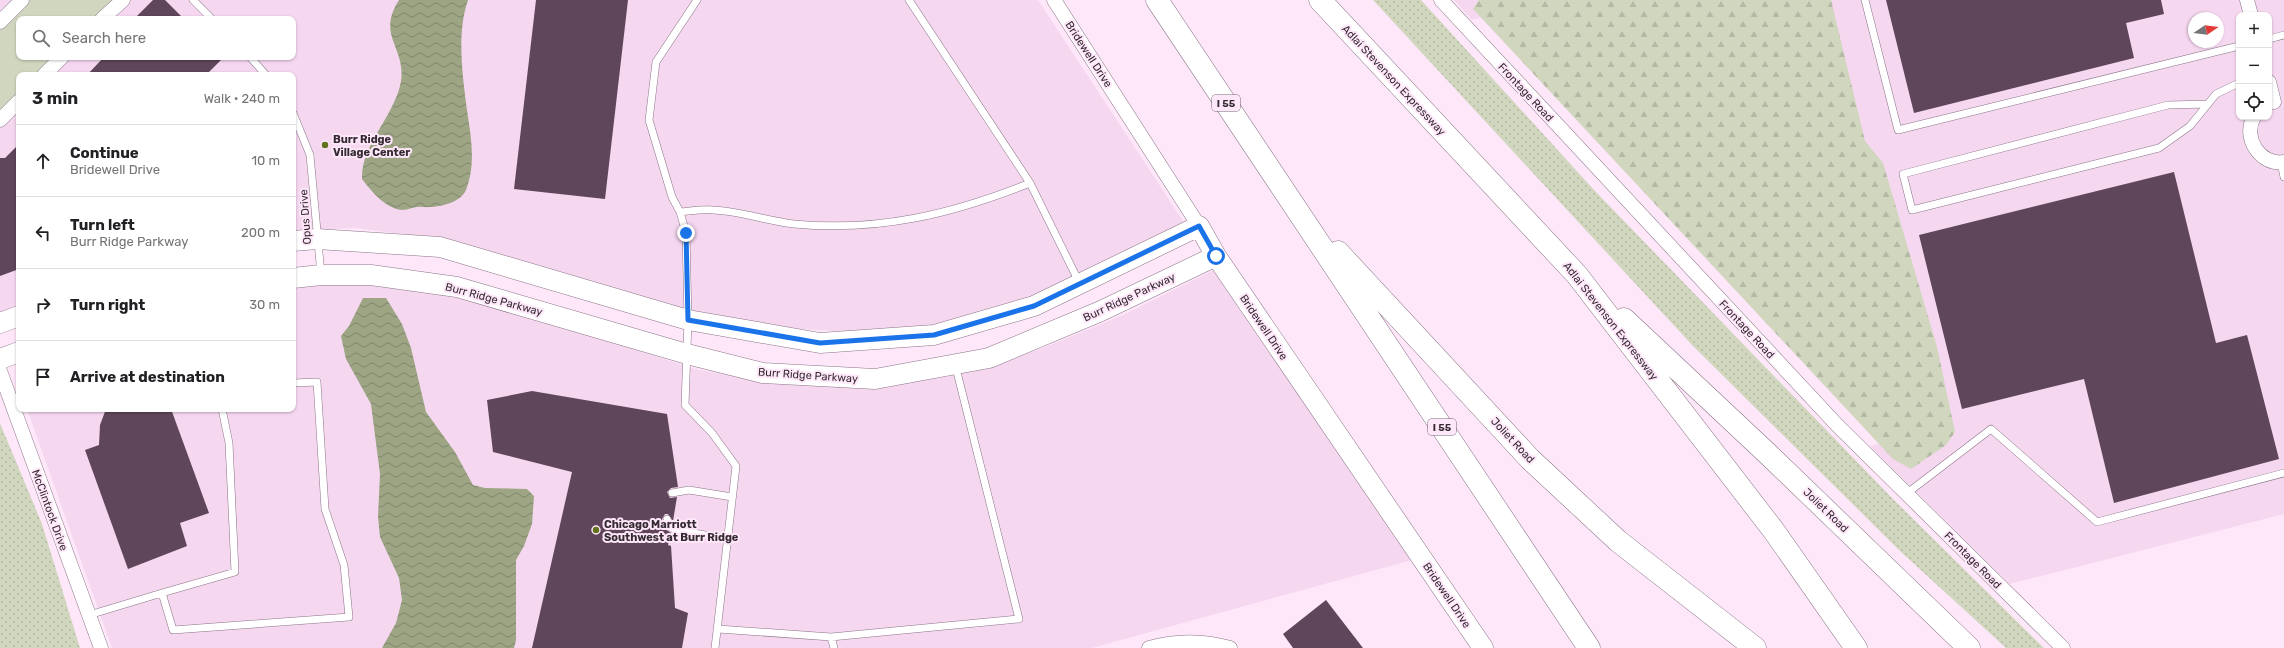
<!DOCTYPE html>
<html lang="en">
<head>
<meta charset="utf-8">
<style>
  :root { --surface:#fff; --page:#f6f6f6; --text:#202124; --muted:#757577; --line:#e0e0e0 }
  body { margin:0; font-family:Rubik,sans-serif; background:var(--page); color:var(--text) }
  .controls { position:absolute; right:12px; top:12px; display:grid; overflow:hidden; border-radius:8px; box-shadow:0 1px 3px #0004 }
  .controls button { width:36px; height:36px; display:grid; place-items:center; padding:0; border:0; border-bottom:1px solid var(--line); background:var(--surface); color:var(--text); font:20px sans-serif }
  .compass { position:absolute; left:2188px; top:12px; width:36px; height:36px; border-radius:50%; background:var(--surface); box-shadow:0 1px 3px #0004; rotate:77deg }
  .stop { position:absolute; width:12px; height:12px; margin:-9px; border:3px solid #1a73e8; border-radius:50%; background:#fff }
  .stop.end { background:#1a73e8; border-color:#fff; box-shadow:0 1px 4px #0008 }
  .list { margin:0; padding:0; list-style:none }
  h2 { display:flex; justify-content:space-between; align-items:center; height:52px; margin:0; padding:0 16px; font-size:17px }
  h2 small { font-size:13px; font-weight:400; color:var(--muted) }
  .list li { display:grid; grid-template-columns:26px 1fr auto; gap:12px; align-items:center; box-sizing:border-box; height:72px; padding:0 16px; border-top:1px solid var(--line) }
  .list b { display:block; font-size:15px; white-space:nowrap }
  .list p { margin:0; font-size:13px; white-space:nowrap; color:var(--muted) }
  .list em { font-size:13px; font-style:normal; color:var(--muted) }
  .icon { flex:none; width:22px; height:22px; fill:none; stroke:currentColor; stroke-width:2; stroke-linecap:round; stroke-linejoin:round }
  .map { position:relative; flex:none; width:2284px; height:648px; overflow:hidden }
  .search { position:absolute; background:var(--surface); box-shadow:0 1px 3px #0004; left:16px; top:16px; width:280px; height:44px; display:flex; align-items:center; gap:10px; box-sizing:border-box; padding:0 14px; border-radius:8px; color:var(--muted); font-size:15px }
  .panel { position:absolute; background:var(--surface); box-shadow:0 1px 3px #0004; left:16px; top:72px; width:280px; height:340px; border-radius:8px }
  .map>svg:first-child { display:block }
  .built { fill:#f5d7f0; fill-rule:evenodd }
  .grass { fill:url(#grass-dots) }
  .forest { fill:url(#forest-firs) }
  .park { fill:#d0d7be }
  .water { fill:url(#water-waves) }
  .building { fill:#5f465b }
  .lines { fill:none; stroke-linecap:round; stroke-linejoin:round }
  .lane-casing { stroke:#8a7586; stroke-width:8 }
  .street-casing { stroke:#8a7586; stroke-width:15 }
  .secondary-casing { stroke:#8a7586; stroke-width:21 }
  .highway-casing { stroke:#8a7586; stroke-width:23 }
  .lane { stroke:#fff; stroke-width:7 }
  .street { stroke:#fff; stroke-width:14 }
  .secondary { stroke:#fff; stroke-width:20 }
  .highway { stroke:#fff; stroke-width:22 }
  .route { stroke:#1a73e8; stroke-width:5 }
  .poi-dot { fill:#62721e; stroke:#ffe7fa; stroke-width:1.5 }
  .labels { text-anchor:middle; stroke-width:4; stroke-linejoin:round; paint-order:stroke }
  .shield { fill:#ffe7fa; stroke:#71636e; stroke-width:1 }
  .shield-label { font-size:10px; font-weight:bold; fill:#342b32 }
  .street-label { font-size:11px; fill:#342b32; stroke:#ffe7fa }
  .poi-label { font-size:11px; font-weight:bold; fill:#342b32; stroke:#ffe7fa; text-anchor:start }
</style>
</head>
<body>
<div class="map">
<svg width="2284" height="648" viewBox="0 0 2284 648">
  <defs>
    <pattern id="grass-dots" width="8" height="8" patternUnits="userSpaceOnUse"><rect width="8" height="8" fill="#d0d7be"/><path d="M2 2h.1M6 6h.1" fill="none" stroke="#b3b9a4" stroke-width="1.8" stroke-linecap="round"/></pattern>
    <pattern id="forest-firs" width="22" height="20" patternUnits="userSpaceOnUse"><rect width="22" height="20" fill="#d0d7be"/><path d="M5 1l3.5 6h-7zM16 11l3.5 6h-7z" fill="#b3b9a4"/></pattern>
    <pattern id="water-waves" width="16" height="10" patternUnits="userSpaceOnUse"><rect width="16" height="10" fill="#9da585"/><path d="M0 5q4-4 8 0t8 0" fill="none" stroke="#81876d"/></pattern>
  </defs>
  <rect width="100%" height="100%" fill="#ffe7fa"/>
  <path class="built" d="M0 0H1038L1185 224 1011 306 939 326 864 333 787 328 698 315 416 236 356 228 293 231V75H19V305L0 312ZM19 19H293V57H19Z
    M1454 0H1542L1472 20Z
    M1827 0H2284V514L2010 584 1870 446 1941 429ZM2239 15H2269V117H2239ZM2194 18H2218V42H2194Z
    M1214 270 1412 560 1092 648H112L27 409H293V288L300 286 355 283 427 289 493 304 695 369 779 384 874 388 946 377 1038 350 1123 315Z"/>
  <path class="grass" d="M1373 0H1421L1595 191 1894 500 2044 648H2006L1900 551 1693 346Z
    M0 423 42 524 80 648H0Z"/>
  <path class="forest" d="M1479 0H1831L1865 141 1883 163 1937 347 1955 432 1946 445 1911 469 1893 459 1473 9Z"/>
  <path class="park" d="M29 0H113L94 19H19V57H56L38 75H19V94L0 113V29Z"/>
  <path class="water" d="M399 0H468C457 32 462 70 466 103 470 132 477 162 466 190 460 204 436 208 422 207 416 206 408 210 402 210 385 208 372 192 362 179 361 144 395 116 401 81 406 47 376 36 399 0Z
    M363 298H386L402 324 411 348 426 412 455 452 473 485 485 488 527 489 534 496 532 524 524 546 516 560V640L514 648H382L396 623 402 600 399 578 380 537 378 517 380 474 371 404 346 359 341 336 349 326Z"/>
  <path class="building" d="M153 0H165L184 19H134Z
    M536 0H628L605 199 514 189Z
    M1886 0H2161L2164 14 2126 23 2134 58 1914 113Z
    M104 57H224L206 75H87Z
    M19 144V269L0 276V158H5Z
    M2174 172 2216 343 2247 335 2279 459 2114 503 2084 379 1962 409 1919 235Z
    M532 391 667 414 678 487 671 488 667 492 670 498 677 497 673 521 668 514H665L662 519 665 529 671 533 668 545 671 546 675 608 688 613 682 648H532L572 472 493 452 487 400Z
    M106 409H171L209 513 180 523 187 546 128 569 85 450 99 445 100 425Z
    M1326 600 1363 648H1293L1283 634Z"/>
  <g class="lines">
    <defs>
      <path id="lane" d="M193 0 212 19
        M697 0 656 62 649 120 672 197 680 212 686 233 688 320 685 405 712 433 736 466 715 648
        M909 0 1030 183 1079 282
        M1865 0 1898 130 2239 46
        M2269 39 2284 35
        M250 57 266 75
        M2208 104 2168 105 1903 174 1912 210 2159 148 2190 126 2216 94 2239 83
        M293 113 310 155 321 274
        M2281 163 2284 177
        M680 212C691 211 702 209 713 210 740 211 767 221 794 224 879 232 952 214 1030 183
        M222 409 229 443 235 572 162 593 173 630 349 617 344 565 325 509 317 382 293 383
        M672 493 689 490 732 497
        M1906 494 1991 429 2097 522 2284 473
        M667 519 670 527 676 530 728 539
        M89 615 162 593
        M718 629 831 637 1019 619 955 364
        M831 637 834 648"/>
      <path id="street" d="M1054 0 1199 226
        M1441 0 1837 425 2063 648
        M2247 0 2251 15
        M102 19 123 0
        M0 22 22 0
        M44 75 62 57
        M2269 82 2274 102
        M2254 117C2242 137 2260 166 2284 162
        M0 120 19 101
        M0 371 101 648
        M1149 648C1177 640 1202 640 1230 648"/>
      <path id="secondary" d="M293 241 317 239 440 247 688 320 820 343 934 335 1034 306 1199 226 1216 256 1483 648
        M293 278 321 275H371L457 287 687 354 763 373 875 379 989 358 1101 311 1216 256
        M0 323 19 316
        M0 359 19 352"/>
      <path id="highway" d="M1157 0 1589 648
        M1320 0 1577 275 1774 531 1856 648
        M1338 252 1530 459 1618 541 1755 648
        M1624 319 1770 456 1969 648"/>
    </defs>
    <use href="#lane" class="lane-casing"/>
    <use href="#street" class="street-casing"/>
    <use href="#secondary" class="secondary-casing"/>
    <use href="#highway" class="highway-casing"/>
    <use href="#lane" class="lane"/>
    <use href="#street" class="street"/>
    <use href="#secondary" class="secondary"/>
    <use href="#highway" class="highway"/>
  </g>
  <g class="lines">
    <path class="route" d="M686 233 688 320 820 343 934 335 1034 306 1199 226 1216 256"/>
  </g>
  <g class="poi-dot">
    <circle cx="325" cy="145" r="4"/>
    <circle cx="596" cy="530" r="4"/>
  </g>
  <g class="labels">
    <g class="shield">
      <rect x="1212" y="95" width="28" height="16" rx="3"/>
      <rect x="1428" y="419" width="28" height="16" rx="3"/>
    </g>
    <g class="shield-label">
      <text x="1226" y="107">I 55</text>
      <text x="1442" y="431">I 55</text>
    </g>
    <g class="street-label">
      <text transform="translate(1089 54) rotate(57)" y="4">Bridewell Drive</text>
      <text transform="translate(1394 80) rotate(47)" y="4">Adlai Stevenson Expressway</text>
      <text transform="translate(1526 92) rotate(47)" y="4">Frontage Road</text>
      <text transform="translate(305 217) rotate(-94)" y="4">Opus Drive</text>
      <text transform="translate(1129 297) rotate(-25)" y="4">Burr Ridge Parkway</text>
      <text transform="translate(494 299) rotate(15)" y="4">Burr Ridge Parkway</text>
      <text transform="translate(1611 321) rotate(52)" y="4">Adlai Stevenson Expressway</text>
      <text transform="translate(1264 327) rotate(56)" y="4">Bridewell Drive</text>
      <text transform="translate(1747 329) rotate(47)" y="4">Frontage Road</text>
      <text transform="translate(808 375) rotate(4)" y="4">Burr Ridge Parkway</text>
      <text transform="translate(1513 440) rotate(47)" y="4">Joliet Road</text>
      <text transform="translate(50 510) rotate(70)" y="4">McClintock Drive</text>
      <text transform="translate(1826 510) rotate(44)" y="4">Joliet Road</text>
      <text transform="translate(1973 560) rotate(45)" y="4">Frontage Road</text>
      <text transform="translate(1447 595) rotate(56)" y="4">Bridewell Drive</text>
    </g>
    <g class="poi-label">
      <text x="333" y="143">Burr Ridge<tspan x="333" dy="13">Village Center</tspan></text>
      <text x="604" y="528">Chicago Marriott<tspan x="604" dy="13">Southwest at Burr Ridge</tspan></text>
    </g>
  </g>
</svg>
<div class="controls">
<button>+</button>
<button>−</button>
<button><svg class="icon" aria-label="locate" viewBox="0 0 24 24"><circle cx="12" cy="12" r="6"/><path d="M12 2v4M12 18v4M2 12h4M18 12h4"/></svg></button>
</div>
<svg class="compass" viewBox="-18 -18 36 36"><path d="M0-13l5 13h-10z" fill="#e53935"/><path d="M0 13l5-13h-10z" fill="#757577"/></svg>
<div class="stop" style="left:1216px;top:256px"></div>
<div class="stop end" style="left:686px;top:233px"></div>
<div class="search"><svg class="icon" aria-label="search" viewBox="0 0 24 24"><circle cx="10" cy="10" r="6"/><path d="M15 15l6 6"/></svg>Search here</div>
<section class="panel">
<h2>3 min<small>Walk · 240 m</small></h2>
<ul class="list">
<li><svg class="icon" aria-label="ahead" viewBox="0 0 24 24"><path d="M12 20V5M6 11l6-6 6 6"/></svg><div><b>Continue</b><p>Bridewell Drive</p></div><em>10 m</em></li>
<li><svg class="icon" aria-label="left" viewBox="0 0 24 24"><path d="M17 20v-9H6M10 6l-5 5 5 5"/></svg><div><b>Turn left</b><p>Burr Ridge Parkway</p></div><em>200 m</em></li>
<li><svg class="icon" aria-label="right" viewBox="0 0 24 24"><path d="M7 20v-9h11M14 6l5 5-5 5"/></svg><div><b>Turn right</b></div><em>30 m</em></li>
<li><svg class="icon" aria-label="arrive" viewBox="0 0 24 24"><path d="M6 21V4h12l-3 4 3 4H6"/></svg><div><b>Arrive at destination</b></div></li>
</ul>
</section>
</div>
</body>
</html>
